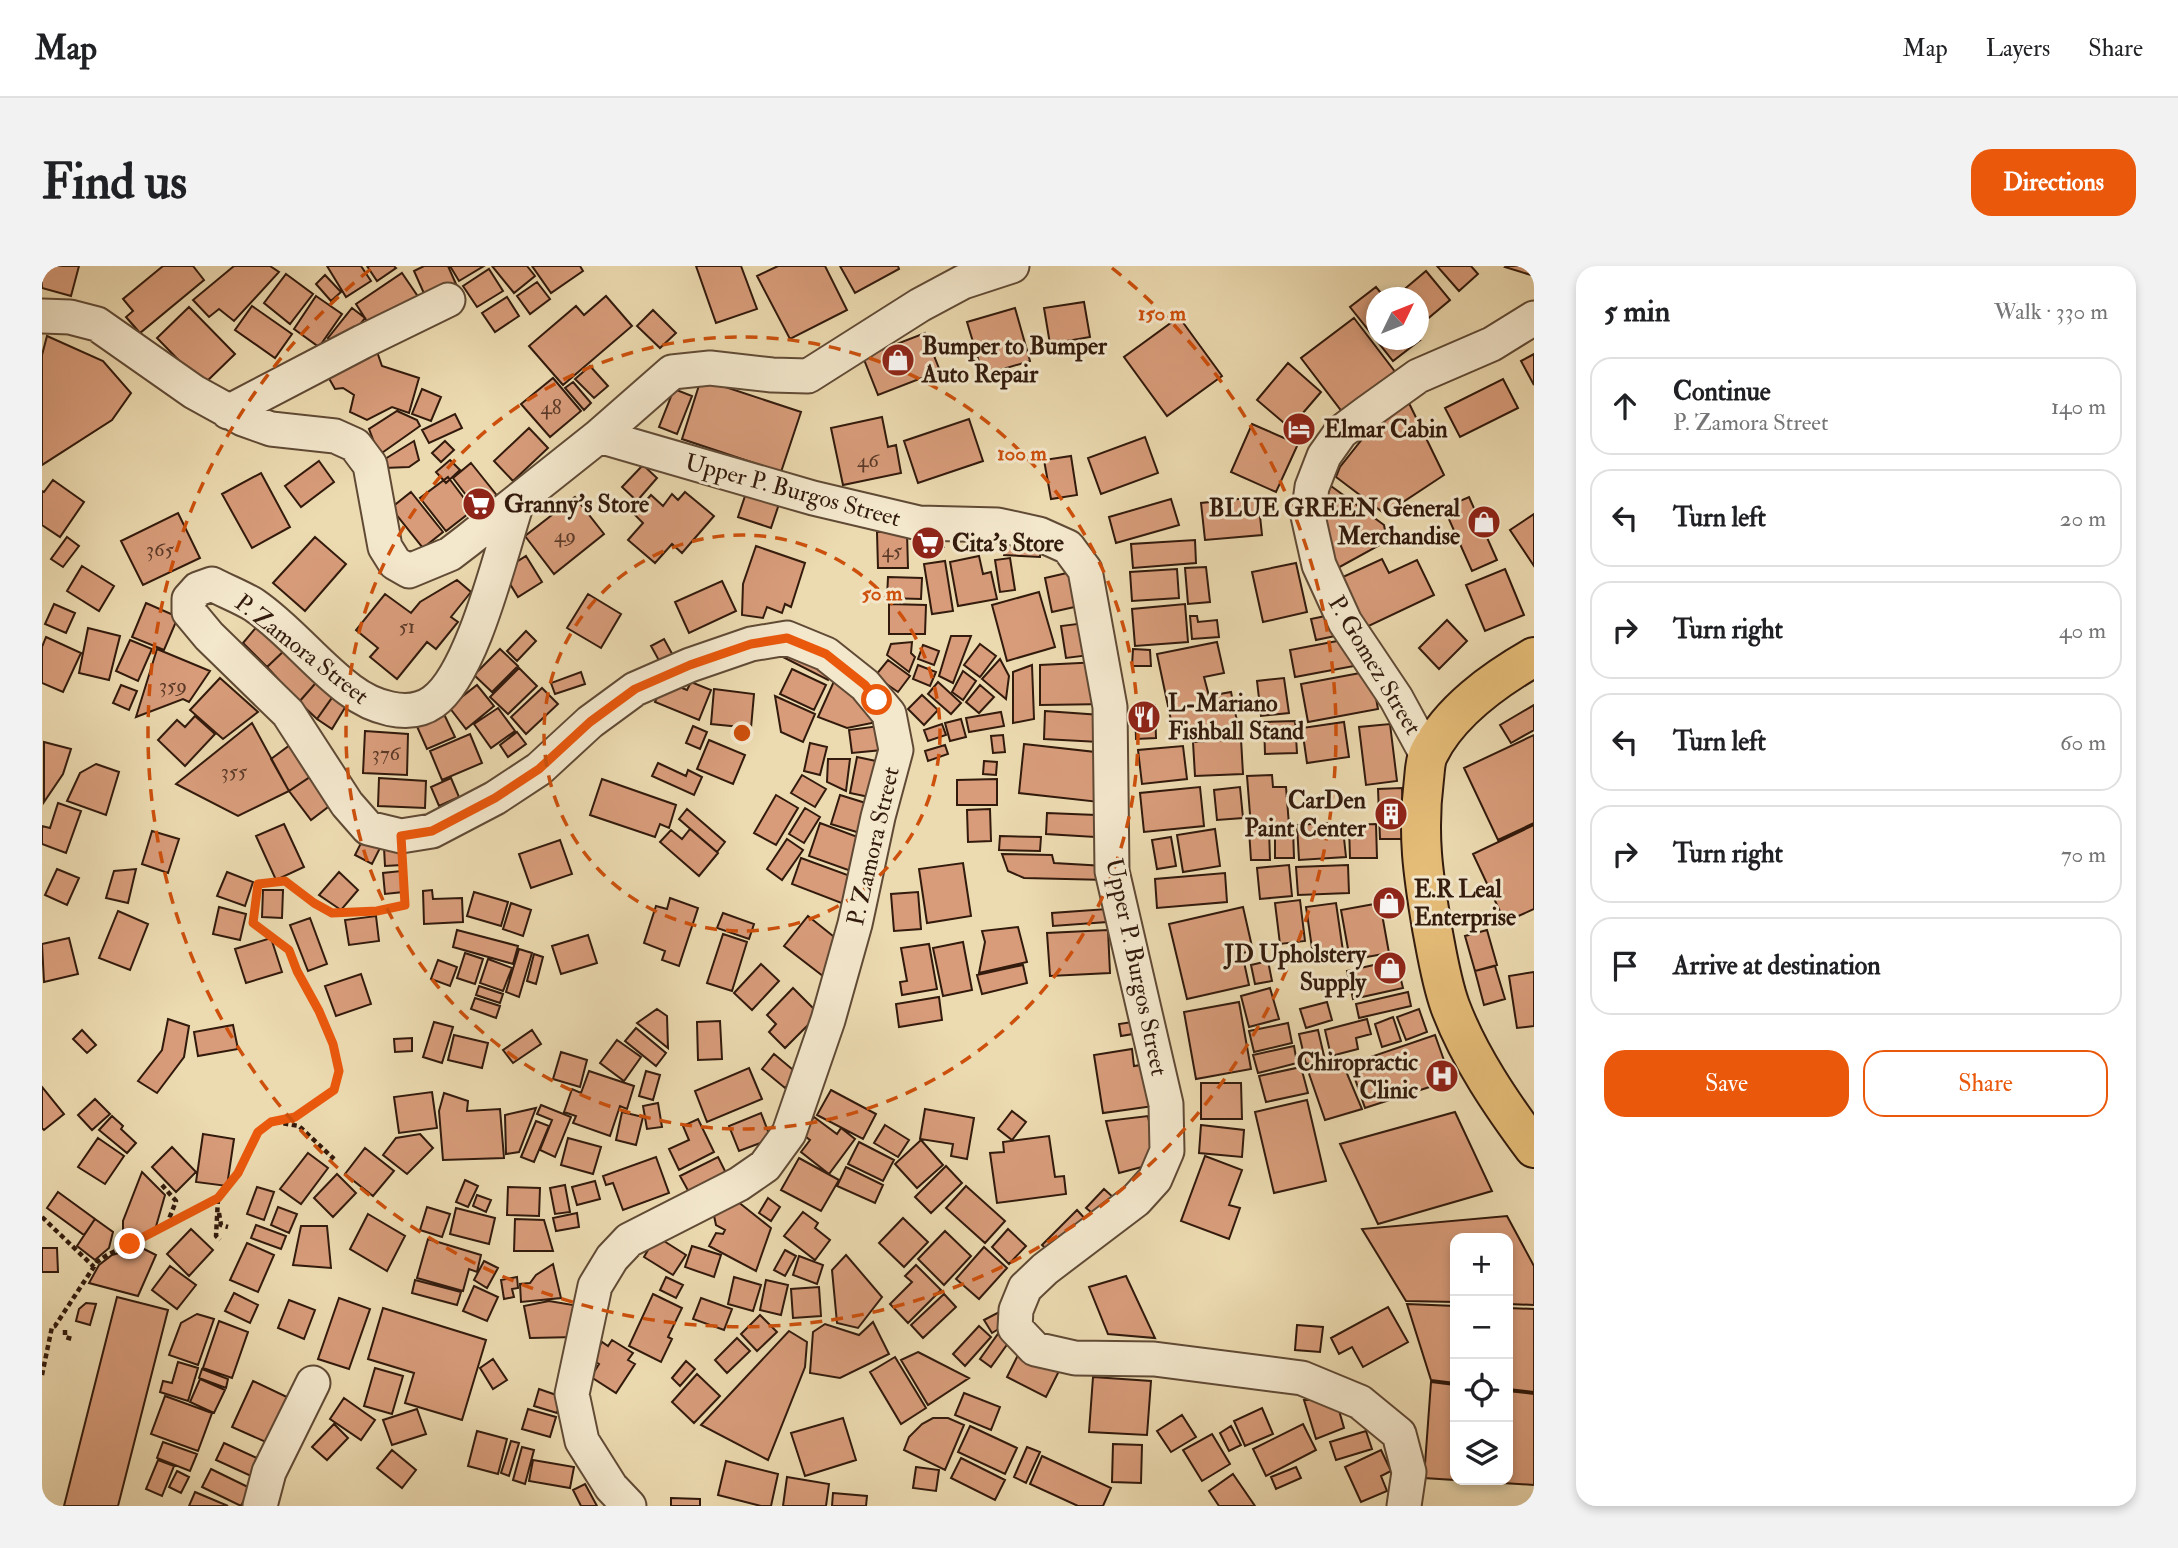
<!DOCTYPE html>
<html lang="en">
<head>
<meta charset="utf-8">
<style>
  :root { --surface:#fff; --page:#f2f2f2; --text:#202124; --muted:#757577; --line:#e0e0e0; --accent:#ea580c }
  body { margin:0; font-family:"IM FELL Double Pica",serif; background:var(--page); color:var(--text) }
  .controls { position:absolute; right:21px; bottom:21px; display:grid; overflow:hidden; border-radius:14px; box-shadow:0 4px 10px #0003 }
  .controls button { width:63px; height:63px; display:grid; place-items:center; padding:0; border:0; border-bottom:2px solid var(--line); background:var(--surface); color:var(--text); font:35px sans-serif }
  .compass { position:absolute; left:1324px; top:21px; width:63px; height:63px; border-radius:50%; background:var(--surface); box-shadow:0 4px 10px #0003; rotate:47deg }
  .stop { position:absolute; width:21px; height:21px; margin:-16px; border:5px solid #ea580c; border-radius:50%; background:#fff }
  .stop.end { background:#ea580c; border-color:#fff; box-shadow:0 2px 7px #0008 }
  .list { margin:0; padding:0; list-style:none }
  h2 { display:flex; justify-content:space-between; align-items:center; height:91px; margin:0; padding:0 28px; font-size:30px }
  h2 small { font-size:23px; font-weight:400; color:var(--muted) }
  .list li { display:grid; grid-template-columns:46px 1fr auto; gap:21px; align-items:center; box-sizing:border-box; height:98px; margin:0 14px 14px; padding:0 14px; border:2px solid var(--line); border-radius:21px }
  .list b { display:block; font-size:26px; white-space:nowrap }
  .list p { margin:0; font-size:23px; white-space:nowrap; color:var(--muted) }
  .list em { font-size:23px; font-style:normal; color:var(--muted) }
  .actions { display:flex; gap:14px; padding:21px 28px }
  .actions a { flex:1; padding:16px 0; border:2px solid var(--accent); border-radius:21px; text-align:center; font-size:24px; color:var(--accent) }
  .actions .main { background:var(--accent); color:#fff }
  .icon { flex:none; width:38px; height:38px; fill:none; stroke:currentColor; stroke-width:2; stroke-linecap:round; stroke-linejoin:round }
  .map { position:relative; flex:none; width:1492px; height:1240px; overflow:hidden; border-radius:21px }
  header { display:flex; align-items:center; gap:42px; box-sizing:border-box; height:98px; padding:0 35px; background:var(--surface); border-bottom:2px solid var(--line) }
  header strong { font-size:33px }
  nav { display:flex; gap:38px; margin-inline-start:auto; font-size:24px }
  .intro { display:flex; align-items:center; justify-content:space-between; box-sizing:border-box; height:168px; padding:0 42px }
  h1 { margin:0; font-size:49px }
  .button { padding:18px 32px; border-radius:21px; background:var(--accent); color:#fff; font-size:24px; font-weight:700 }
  main { display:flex; gap:42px; padding:0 42px }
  aside { flex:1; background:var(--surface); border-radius:21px; box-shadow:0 4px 10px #0003 }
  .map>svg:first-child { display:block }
  .building { fill:#d89c7a; stroke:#321a0c; stroke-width:2 }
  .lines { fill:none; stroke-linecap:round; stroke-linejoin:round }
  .minor-casing { stroke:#604a35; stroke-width:37 }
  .highway-casing { stroke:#321a0c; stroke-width:42 }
  .path { stroke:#321a0c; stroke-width:4.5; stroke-dasharray:5 3.5; stroke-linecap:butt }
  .minor { stroke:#f3e7cc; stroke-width:33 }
  .highway { stroke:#e6bd78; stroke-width:38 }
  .route { stroke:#ea580c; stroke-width:9 }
  .ring { fill:none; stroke:#cd500c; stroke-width:3.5; stroke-dasharray:12 9 }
  .labels { text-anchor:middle; stroke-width:6; stroke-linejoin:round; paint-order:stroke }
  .number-label { font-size:21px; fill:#5c3a28 }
  .poi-label { font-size:24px; font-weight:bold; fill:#321a0c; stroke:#f3e7cc; text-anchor:start }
  .street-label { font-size:24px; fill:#321a0c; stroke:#f3e7cc }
  .centre { fill:#cd500c; stroke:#f3e7cc; stroke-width:3.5 }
  .ring-label { font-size:21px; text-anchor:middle; font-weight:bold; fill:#cd500c; stroke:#f3e7cc; stroke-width:6; stroke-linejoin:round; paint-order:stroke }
</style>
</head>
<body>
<header>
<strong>Map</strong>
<nav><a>Map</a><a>Layers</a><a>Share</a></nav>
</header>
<div class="intro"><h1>Find us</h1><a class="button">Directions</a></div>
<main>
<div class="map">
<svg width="1492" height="1240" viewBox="0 0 1492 1240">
  <rect width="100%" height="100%" fill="#ecdab0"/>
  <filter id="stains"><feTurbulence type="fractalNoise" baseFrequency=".00286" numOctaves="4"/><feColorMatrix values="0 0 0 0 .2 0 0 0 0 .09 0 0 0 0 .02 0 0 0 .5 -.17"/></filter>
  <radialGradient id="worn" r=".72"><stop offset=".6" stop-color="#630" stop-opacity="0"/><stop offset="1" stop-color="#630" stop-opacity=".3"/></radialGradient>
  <path class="building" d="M0 0H37L29 30 0 22Z
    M121 0H151L162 14 98 67 84 51 91 45 81 33Z
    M192 0H228L237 6 192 55 177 43 167 51 151 34Z
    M285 0H319L329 15 304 31Z
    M325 0H352L354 2 335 15Z
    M382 0H406L414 18 384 32 372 5Z
    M408 0H442L417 15Z
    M450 0H485L493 10 472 27Z
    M490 0H538L541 5 509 27Z
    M654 0H699L715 43 674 57Z
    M736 0H783L805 44 748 73 715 10Z
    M798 0H856L857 3 813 27Z
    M1395 0H1429L1436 8 1417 25Z
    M1464 0H1492V10L1463 1Z
    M447 3 461 25 435 41 421 20Z
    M1384 5 1408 34 1377 60V32H1352Z
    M360 7 377 32 330 63 314 38Z
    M244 8 271 28 248 58 222 37Z
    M283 9 299 26 289 35 274 18Z
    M495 16 508 33 488 48 475 30Z
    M1334 21 1343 32H1335V74L1377 75 1351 95 1308 41Z
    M274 30 300 48 277 81 252 63Z
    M564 30 590 60 521 119 487 80 534 40 542 49Z
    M465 31 477 50 453 66 440 47Z
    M1042 36 1048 71 1008 78 1002 42Z
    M210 40 250 68 233 92 193 64Z
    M147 41 193 88 161 119 115 72Z
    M310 42 323 52 299 82 286 72Z
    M973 42 988 95 941 109 925 56Z
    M611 44 634 67 618 82 595 60Z
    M1137 51 1180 110 1125 150 1082 91Z
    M1312 52 1354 107 1301 147 1259 92Z
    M883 67 898 105 836 129 821 91Z
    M5 70 61 95 89 127 70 154 0 199V89Z
    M332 77 340 100 377 112 367 147 350 141 325 154 308 146 312 129 301 122 293 123 280 100Z
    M1492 88V119L1479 95Z
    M1246 97 1279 126 1248 162 1215 134Z
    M548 100 566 120 552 132 533 113Z
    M511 112 539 145 508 171 479 138Z
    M659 113 759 146 739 206 640 173Z
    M1461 113 1476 142 1418 171 1403 142Z
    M531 116 549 137 542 144 523 122Z
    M380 123 399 131 389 155 370 148Z
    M632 123 650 130 635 168 617 161Z
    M1364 131 1402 209 1343 248 1294 211 1298 201 1329 162Z
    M355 145 375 154 378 160 337 189 327 163Z
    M413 148 420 162 387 177 380 164Z
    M840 151 846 181 854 179 859 207 801 219 789 162Z
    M927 153 941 195 876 217 862 175Z
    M1210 158 1256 178 1234 226 1189 206Z
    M487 162 506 182 471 215 452 195Z
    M1103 171 1116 207 1059 228 1046 192Z
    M372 175 377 194 367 201 342 202 343 193Z
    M403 175 412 184 399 196 390 187Z
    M1029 190 1035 229 1009 233 1002 194Z
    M408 194 418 204 404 217 394 206Z
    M277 195 292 216 259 241 243 220Z
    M429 197 457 232 437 246 411 212Z
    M601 199 615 212 595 235 580 221Z
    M219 207 248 261 210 282 180 228Z
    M406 211 431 244 404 265 378 232Z
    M11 214 42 236 18 271 0 259V225L2 226Z
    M1289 220 1342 259 1345 275 1294 303 1274 238Z
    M706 221 739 232 729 262 696 251Z
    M369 226 401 266 381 282 349 242Z
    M643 226 672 250 640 287 630 278 613 297 586 274 601 257 592 248 609 229 621 240 630 228 636 234Z
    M533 231 562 268 512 308 483 270Z
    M1216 231 1220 269 1163 274 1159 237Z
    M1427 231 1455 294 1430 305 1402 242Z
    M1129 233 1137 259 1074 277 1067 251Z
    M136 247 158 292 101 319 79 275Z
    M1492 248V300L1468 264Z
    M835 266H865L866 302H836Z
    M878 268H902V281H878Z
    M25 271 37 280 21 301 9 293Z
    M273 271 304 298 263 345 231 317Z
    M1153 274 1154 297 1091 302 1089 278Z
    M963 275 999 276 998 291 962 289Z
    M714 280 763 297 749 341 743 338 740 347 725 341 721 352 700 349 701 318Z
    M484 290 500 316 476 331 460 305Z
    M937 290 941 308 949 306 955 333 916 340 908 296Z
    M968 292 973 324 958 326 953 294Z
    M1340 293 1347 307 1375 294 1392 329 1314 366 1290 316Z
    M903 295 911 345 890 348 882 298Z
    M1254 297 1265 346 1221 356 1210 306Z
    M40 300 72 320 57 345 25 325Z
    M1164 301 1168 336 1146 338 1143 302Z
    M1135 303 1137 332 1090 335 1088 306Z
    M1463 303 1482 349 1443 365 1424 319Z
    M1038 304 1046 338 1010 346 1003 312Z
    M846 311 880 312 879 333 845 332Z
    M415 314 429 326 409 351 416 356 394 383 385 376 355 413 328 391 336 382 314 364 343 328 369 347 378 336Z
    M680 315 694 345 647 367 633 336Z
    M997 326 1013 381 965 395 950 339Z
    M546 328 579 348 559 382 525 362Z
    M104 337 136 351 122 384 90 371Z
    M12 338 33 347 24 367 3 358Z
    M847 338 884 339 883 368H847Z
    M1143 338 1146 376 1093 380 1090 343Z
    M1293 348 1298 369 1274 374 1269 353Z
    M1148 350H1155L1156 356 1175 354 1177 371 1150 373Z
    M1405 354 1425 375 1397 403 1377 382Z
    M1051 356 1056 388 1024 392 1019 360Z
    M217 358 246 381 225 401 201 377Z
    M46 362 78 370 67 414 37 407Z
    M484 365 494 375 475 395 465 385Z
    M909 370H929L911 417 897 410Z
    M4 371 39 387 21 426 0 417V381Z
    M622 373 633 393 620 400 609 380Z
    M1306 373 1312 400 1253 411 1248 384Z
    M88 374 110 383 96 415 74 405Z
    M746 376 793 399 786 414 739 390Z
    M870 376 869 387 873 391 867 406 845 389 849 378Z
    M1175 376 1182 407 1162 411 1167 430 1189 426 1196 460 1133 473 1115 388Z
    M938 378 954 390 938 411 922 399Z
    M881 379 897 385 892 399 876 393Z
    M246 381 279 411 257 436 225 401Z
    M115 383 168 405 147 436 141 433 94 451Z
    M458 383 476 400 450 426 432 409Z
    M1091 383 1108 384 1109 400H1090Z
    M958 393 967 410 964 433 940 413Z
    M846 394 868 410 856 426 833 410Z
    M1058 396 1066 438 998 439V399Z
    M876 399 894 406 888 420 871 413Z
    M990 399 992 453 971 457V406Z
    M477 402 495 420 466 448 448 431Z
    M750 403 784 419 772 444 738 428Z
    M921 405 934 415 921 434 910 426Z
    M1329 405 1336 443 1266 456 1259 418Z
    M539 406 543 418 513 428 509 417Z
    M279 411 294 426 275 453 257 436Z
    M178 412 216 446 181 473 148 444Z
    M1242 412 1247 447 1219 450 1215 415Z
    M793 413 837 447 835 456 805 462 776 451Z
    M622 415 645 424 649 416 669 424 657 454 613 436Z
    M896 416 919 437 909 448 886 428Z
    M79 419 95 425 87 444 71 437Z
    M435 419 452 440 424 463 407 441Z
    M938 419 952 431 937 447 924 436Z
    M500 422 516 438 484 468 469 451Z
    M672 423 712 428 709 462 669 458Z
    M294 426 307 435 290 463 275 453Z
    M880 429 896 444 882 459 866 443Z
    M733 430 773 448 761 476 739 466Z
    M1113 439 1114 472 1094 473 1093 440Z
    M1492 439V464L1469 477 1458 459Z
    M456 442 473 465 449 482 432 458Z
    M400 444 413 471 385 483 373 456Z
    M1003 445 1059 449 1057 476 1002 473Z
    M959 446 962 460 927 466 924 452Z
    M153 450 173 468 143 500 116 474 135 454 143 461Z
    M919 453 924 471 908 475 903 457Z
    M1253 455 1255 487 1223 488 1222 456Z
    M1302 456 1307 491 1265 497 1260 462Z
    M210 457 247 525 196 550 134 518Z
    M900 458 904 469 886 475 882 464Z
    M1348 458 1355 515 1324 519 1317 461Z
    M651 460 665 466 658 483 644 477Z
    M837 460 840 484 810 487 807 464Z
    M323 465 366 468 365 509 321 507Z
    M475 466 484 478 466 491 458 479Z
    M428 468 440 497 400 514 388 485Z
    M961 469 963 486 951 487 949 470Z
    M1492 469V557L1456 574 1422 502Z
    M1199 473 1201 508 1153 510 1151 476Z
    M667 474 703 489 691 518 655 503Z
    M2 476 29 483 21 508 2 536Z
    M252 476 271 509 247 525 229 493Z
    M768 477 785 481 778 509 762 505Z
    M982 478 1062 487 1057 536 977 527Z
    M903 479 906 488 886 495 883 485Z
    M1141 480 1145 513 1100 518 1096 484Z
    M815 491 839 496 832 532 808 527Z
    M786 493H808L804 525 785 516Z
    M942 495 955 496 954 509 941 508Z
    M616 497 644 510 646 504 660 511 652 529 610 510Z
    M54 498 77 506 64 549 25 535 38 507Z
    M271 509 290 538 269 554 247 525Z
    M760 509 784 523 773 541 749 527Z
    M1230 509 1231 521H1244L1247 559 1209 561 1205 510Z
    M337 512 384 515 383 542 336 540Z
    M409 512 417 531 397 540 389 521Z
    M560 513 634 539 627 562 618 558 613 571 548 549Z
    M955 513V539H915V514Z
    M1158 521 1162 560 1102 566 1098 527Z
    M1198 521 1201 552 1175 554 1172 524Z
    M1360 522 1362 573H1338L1336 523Z
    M734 529 756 542 734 579 712 567Z
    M798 529 830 539 821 568 789 558Z
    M16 537 39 545 24 587 0 578V560L8 562Z
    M763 542 778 551 762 577 747 568Z
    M645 543 683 576 675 586 637 553Z
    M948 543 949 575 926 576 925 544Z
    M1005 547 1054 549 1053 571 1004 568Z
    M778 557 821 573 809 605 767 590Z
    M1286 557V564L1301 563 1304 591 1257 594 1255 559Z
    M242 558 262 601 234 614 214 570Z
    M1334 558 1335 592H1308L1307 559Z
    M1492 559V643L1463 656 1431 588Z
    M1251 562 1252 592H1233V563Z
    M648 563 676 587 657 610 618 576 629 564 640 573Z
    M1173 563 1178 600 1141 606 1135 569Z
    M1227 563 1228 594H1209L1207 564Z
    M110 565 137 573 126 607 100 598Z
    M958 570 999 571 998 585 957 584Z
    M1129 571 1134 600 1115 603 1110 574Z
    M321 573 338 582 330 598 313 589Z
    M745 573 761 584 740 614 725 603Z
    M518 574 530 608 489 622 477 588Z
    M359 581 360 599 343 600 342 582Z
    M960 588 1010 589 1012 597 1063 600 1065 614 982 612 966 605Z
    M759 592 811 611 802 638 750 618Z
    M921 597 929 650 885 657 877 603Z
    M1247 599 1250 630 1218 633 1215 602Z
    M1306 599 1307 627 1256 629 1254 601Z
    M15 603 37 612 25 639 3 629Z
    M94 603 86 637 64 632 72 605Z
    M359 605 361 626 343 628 341 607Z
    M185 606 211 616 203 640 175 630Z
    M297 606 316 624 299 644 277 629Z
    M1183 607 1185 636 1115 642 1113 613Z
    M221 624H241L240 652 220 651Z
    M390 624 391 633 420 632 421 656 382 658 381 625Z
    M432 626 466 636 459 660 425 650Z
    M876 626 879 663 852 665 849 628Z
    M628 632 656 642 637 700 620 694 623 685 602 677 614 640 625 643Z
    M1258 634 1263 675 1238 678 1233 637Z
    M469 637 489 644 481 670 461 663Z
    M1294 637 1302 692 1272 696 1264 641Z
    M1338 637 1347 687 1308 694 1299 644Z
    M177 641 204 648 198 674 171 668Z
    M1201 641 1211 685 1200 687 1207 719 1145 733 1127 658Z
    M1065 643V656L1011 660 1010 647Z
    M76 645 106 658 88 704 57 692Z
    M681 647 712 658 707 673 675 662Z
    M334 650 337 675 307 679 303 654Z
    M766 650 801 678 786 714 742 680Z
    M268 652 285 698 266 705 248 659Z
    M976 661 985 696 937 707 943 676 940 665Z
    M415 664 476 680 471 698 411 681Z
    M1066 664 1068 707 1008 710 1005 667Z
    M1445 664 1455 699 1433 705 1423 670Z
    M681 668 705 676 690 725 665 717Z
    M546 669 555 697 519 708 510 680Z
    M27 672 36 708 2 716 0 678Z
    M229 672 240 706 204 717 193 683Z
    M921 676 930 724 901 730 891 682Z
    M887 678 895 723 860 729 858 716 865 715 859 682Z
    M477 683 490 687 477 731 464 726Z
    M423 687 441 693 433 718 415 712Z
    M492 688 501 691 494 718 485 715Z
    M446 693 470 702 461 725 438 717Z
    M396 694 415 701 408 720 389 713Z
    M1354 694 1361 722 1311 733 1305 705Z
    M1226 695 1230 715 1213 718 1209 699Z
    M719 698 737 715 710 744 692 727Z
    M981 699 985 717 940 728 935 709Z
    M1453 700 1463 733 1442 739 1433 705Z
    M1492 706V760L1475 762 1467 710Z
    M319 708 329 738 294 750 283 720Z
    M437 720 461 728 458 737 434 729Z
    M751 722 777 748 743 782 727 766 734 758 725 749Z
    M1228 722 1237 753 1207 761 1199 730Z
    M1366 726 1369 740 1317 752 1314 738Z
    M897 731 900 754 857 761 854 738Z
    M433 732 458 740 454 752 429 743Z
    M1197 736 1209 803 1154 813 1142 746Z
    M1285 736 1290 754 1264 762 1258 743Z
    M615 743 625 750 626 782 595 757Z
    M1377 743 1385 766 1364 774 1355 751Z
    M1351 751 1359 775 1340 781 1333 758Z
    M126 753 147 760 142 791 115 827 96 815 120 784Z
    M1325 753 1329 768 1314 772 1316 783 1289 790 1283 764Z
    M1104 754 1107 776 1093 779 1091 768 1079 770 1077 758Z
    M678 755 680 793 656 794 655 756Z
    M392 756 411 761 400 797 381 791Z
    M1246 757 1250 777 1212 786 1207 765Z
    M191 759 196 783 156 790 152 766Z
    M594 762 624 787 614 800 583 775Z
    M40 764 54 779 45 787 31 773Z
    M490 764 499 778 471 797 461 784Z
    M1276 764 1283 794 1264 798 1257 768Z
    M412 769 446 777 440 802 406 794Z
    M1393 769 1409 814 1323 842 1308 798Z
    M370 772V785L353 786 352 773Z
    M575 774 599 791 582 815 558 797Z
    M1252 780 1255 797 1216 807 1211 789Z
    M1090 783 1092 800 1112 797 1119 839 1061 847 1052 789Z
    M519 786 545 794 538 821 511 813Z
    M732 788 756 808 743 822 720 803Z
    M1298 791 1320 843 1283 854 1265 802Z
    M1259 801 1266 827 1224 836 1217 810Z
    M707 802 720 833 665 856 653 825Z
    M547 805 592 820 585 843 578 840 568 870 531 857 534 850 522 846 530 823 539 827Z
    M604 805 618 809 611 834 597 830Z
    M1159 817H1199L1200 853H1159Z
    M0 821 22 848 2 864 0 862Z
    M789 824 834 848 821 873 775 849Z
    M390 826 395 862 357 867 352 831Z
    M402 827 426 835 425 845 458 843 462 892 401 894 397 845Z
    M53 833 68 848 50 864 36 849Z
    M1265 834 1284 915 1232 927 1213 846Z
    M616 837 620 861 605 863 601 840Z
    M499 839 529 851 513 891 498 884 510 854 495 848Z
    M494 842 477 886 464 888 463 849Z
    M883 843 932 852 925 893 909 890 911 878 878 873Z
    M970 845 984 856 970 874 956 863Z
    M580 846 601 851 594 879 574 874Z
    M1413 846 1450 925 1336 958 1298 878Z
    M719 847 729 873 697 885 687 860Z
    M70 850 81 860 79 863 94 877 85 887 57 864Z
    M1106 850 1115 897 1077 907 1064 855Z
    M772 851 795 868 799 862 813 873 787 908 759 886 768 874 760 868Z
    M656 853 672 886 637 904 627 883 647 874 641 860Z
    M494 855 507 860 492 896 479 891Z
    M843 859 867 874 856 891 832 877Z
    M1159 859 1202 864 1200 891 1157 887Z
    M161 868 192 873 185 920 154 916Z
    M378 868 391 882 365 908 341 889 354 872Z
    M1007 870 1013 911 1022 910 1024 928 955 937 948 887 962 886 961 876Z
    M56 872 82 890 63 918 36 901Z
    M526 872 559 881 551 908 519 899Z
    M879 874 901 899 875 922 853 898Z
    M817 876 852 894 841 915 806 898Z
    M130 881 154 906 134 926 110 901Z
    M323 882 352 905 331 930 303 908Z
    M266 887 286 902 259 938 238 923Z
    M1163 890 1200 904 1187 939 1198 942 1187 973 1139 955Z
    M614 891 627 927 581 944 571 917 564 919 561 910Z
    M676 891 686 911 649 930 638 910Z
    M757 892 797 914 779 945 739 924Z
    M904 900 920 917 889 947 873 931Z
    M804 901 841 919 833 937 795 920Z
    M100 906 123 929 113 964 98 971 81 972V955Z
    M295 908 314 927 291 951 272 932Z
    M423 914 436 920 426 941 414 936Z
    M553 915 558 933 535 939 530 921Z
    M523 919 528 946 513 948 508 922Z
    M924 920 963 955 943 977 904 942Z
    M215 921 232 926 222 954 205 948Z
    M466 921 498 922 497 950 465 949Z
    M1062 923 1072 932 1055 951 1044 942Z
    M16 926 53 953 42 969 5 942Z
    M435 929 449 934 444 946 431 940Z
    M726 932 738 941 729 955 717 947Z
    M695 935 729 962 714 1005 667 980 674 967 681 968 683 964 674 959 671 945Z
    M236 941 255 948 247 967 229 959Z
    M385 941 408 948 400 971 378 964Z
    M414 942 453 952 447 978 408 968Z
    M1035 944 1046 956 1012 990 1000 979Z
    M761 946 776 957 773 962 788 974 773 994 742 970Z
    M535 947 537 961 514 965 511 952Z
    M326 948 363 970 345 1005 308 983Z
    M1465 950 1492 1000V1039L1466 1038V972H1413V1036L1364 1035 1320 963Z
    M861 952 886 976 862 1001 837 977Z
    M53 953 71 966 67 982 53 994 35 980Z
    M473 953 502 954 511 985H472Z
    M214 959 244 970 239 983 209 972Z
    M259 960H285L289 1002 251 999Z
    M149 963 171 984 147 1010 125 988Z
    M966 963 984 980 967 998 950 981Z
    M903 965 929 990 902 1019 876 993Z
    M614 970 644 989 631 1009 602 991Z
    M386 973 439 989 435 1006 427 1003 421 1025 375 1012Z
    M205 977 232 989 216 1026 188 1014Z
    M650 980 679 989 672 1011 643 1001Z
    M98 981 114 989 96 1030 47 1017 57 999 70 989Z
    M942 981 965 1002 937 1033 914 1013Z
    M0 982H15L16 1006H0Z
    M743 984 754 990 743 1010 732 1004Z
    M804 989 840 1031 816 1062 795 1057 790 1004Z
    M757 990 781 999 775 1018 751 1009Z
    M442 995 456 1002 445 1022 432 1014Z
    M511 998 519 1032 479 1036 478 1018 488 1017 494 1009Z
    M874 999 899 1024 866 1057 848 1038 870 1016 863 1010Z
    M128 1000 154 1019 135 1043 110 1024Z
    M1084 1010 1113 1072 1066 1068 1047 1021Z
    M475 1011 476 1022 470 1023 472 1031 462 1033 459 1014Z
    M624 1011 641 1019 634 1032 618 1024Z
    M692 1011 719 1019 711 1045 686 1038Z
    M373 1014 419 1026 415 1039 370 1027Z
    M724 1014 746 1019 739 1049 718 1044Z
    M432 1020 456 1031 445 1055 421 1045Z
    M777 1021 779 1050 751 1052 749 1023Z
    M192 1027 216 1039 208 1057 183 1045Z
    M611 1028 640 1042 626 1071 630 1073 619 1096 587 1080Z
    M902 1028 914 1041 881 1072 869 1059Z
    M75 1031 126 1044 76 1240H22Z
    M297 1032 328 1043 307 1103 276 1093Z
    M659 1032 690 1043 682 1064 651 1053Z
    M247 1034 273 1044 262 1073 236 1062Z
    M507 1035 531 1039 534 1071 488 1072 482 1040Z
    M44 1037 54 1038 48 1059 34 1055 37 1043Z
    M1365 1038 1413 1040V1117L1389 1114Z
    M1346 1041 1366 1076 1321 1101 1310 1081 1297 1088 1289 1072Z
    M341 1042 444 1074 420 1154 363 1137 372 1107 326 1093Z
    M1466 1042 1492 1043V1126L1466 1123Z
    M961 1044 968 1056 950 1067 942 1054Z
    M155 1048 172 1053 156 1099 127 1089 139 1057Z
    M718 1049 735 1066 715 1085 699 1068Z
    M177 1055 206 1066 190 1112 161 1102Z
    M831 1056 847 1088 798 1112 768 1107 771 1066 783 1058 817 1069Z
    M1255 1059 1281 1061 1278 1086 1253 1084Z
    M937 1060 949 1071 923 1100 911 1088Z
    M747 1065 765 1076 763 1101 726 1194 659 1159Z
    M958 1065 969 1073 949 1101 938 1093Z
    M695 1072 708 1085 685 1107 673 1094Z
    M570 1074 591 1087 586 1094 593 1098 574 1127 549 1111 557 1098 549 1093 560 1076 566 1080Z
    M978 1085 1017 1105 1004 1131 965 1111Z
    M876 1086 927 1112 886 1139 859 1094Z
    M853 1091 884 1142 859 1158 828 1106Z
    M451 1093 465 1114 451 1123 438 1102Z
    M644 1095 653 1103 638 1120 630 1112Z
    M136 1096 156 1102 146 1135 118 1126 121 1115 130 1117Z
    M333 1102 361 1110 350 1148 322 1140Z
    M160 1103 186 1113 184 1122 157 1112Z
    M655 1108 678 1130 652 1157 630 1136Z
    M1051 1111 1109 1115 1105 1169 1047 1166Z
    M158 1113 183 1124 172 1147 148 1136Z
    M211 1115 247 1132 226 1177 190 1161Z
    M1389 1116 1413 1119V1214H1466V1125L1492 1128V1219L1382 1212Z
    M497 1123 520 1131 515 1147 492 1140Z
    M922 1127 958 1141 949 1164 913 1149Z
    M123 1130 170 1147 156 1185 109 1168Z
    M302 1132 333 1154 319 1174 288 1153Z
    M1262 1134H1294L1302 1162 1274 1173Z
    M1220 1142 1231 1168 1203 1180 1192 1155Z
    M375 1143 384 1168 350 1179 341 1154Z
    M486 1143 514 1151 508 1171 480 1163Z
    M1140 1149 1154 1171 1129 1186 1115 1165Z
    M801 1152 814 1194 763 1210 749 1167Z
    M891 1152H906L922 1159 903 1204 862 1184 867 1171 880 1158Z
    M292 1158 306 1172 285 1194 270 1181Z
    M1261 1158 1274 1184 1224 1210 1211 1183Z
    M928 1160 975 1182 963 1208 916 1186Z
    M1189 1160 1199 1179 1187 1185 1178 1167Z
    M435 1165 465 1173 456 1208 426 1200Z
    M1324 1165 1330 1183 1294 1194 1288 1176Z
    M1170 1168 1188 1198 1160 1215 1141 1184Z
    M469 1175 477 1177 467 1210 459 1207Z
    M121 1176 155 1188 148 1205 115 1192Z
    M182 1177 217 1193 209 1210 174 1194Z
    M1071 1178 1100 1179 1099 1217 1070 1216Z
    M480 1181 492 1184 483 1218 471 1214Z
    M985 1181 998 1186 984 1217 972 1211Z
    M350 1184 374 1204 360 1222 335 1202Z
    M1339 1184 1349 1205 1339 1210 1345 1225 1319 1236 1303 1201Z
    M1000 1190 1069 1222 1061 1240H1036L988 1218Z
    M919 1192 963 1214 953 1234 909 1212Z
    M116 1194 132 1200 120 1230 104 1223Z
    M491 1194 532 1201 528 1222 487 1215Z
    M684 1195 736 1208 729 1240H719L676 1229Z
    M874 1201 897 1204 894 1225 871 1222Z
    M1254 1201 1259 1212 1234 1223 1229 1211Z
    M169 1203 208 1222 199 1240 160 1221Z
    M135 1205 147 1211 139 1227 127 1221Z
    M1191 1208 1213 1240H1177L1167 1225Z
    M745 1211 787 1218 784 1240H741Z
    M543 1218 555 1240H539L531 1224Z
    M153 1226 186 1240H147Z
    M791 1227 825 1230 824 1240H790Z
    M629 1232 658 1233V1240H629Z"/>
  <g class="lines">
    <defs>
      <path id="minor" d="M0 50 28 51 55 58 152 126 201 153 229 163 293 170 313 179 328 199 343 281 353 297 367 305 408 288 425 275 557 170 630 106 668 102 730 109 766 110 878 39 921 16 970 0
        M186 146 320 76 406 34
        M557 170 771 232 877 257 956 259 997 268 1026 281 1043 304 1068 441 1070 605 1124 838 1125 885 1113 913 1094 934 1003 1003 983 1022 974 1044 973 1062 993 1083 1033 1092 1112 1093 1260 1112 1318 1136 1357 1168 1367 1206 1362 1240
        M475 237C459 285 431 408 391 436 366 454 329 440 308 424 274 399 247 363 212 339 199 331 183 325 170 318L156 323 147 333V346L167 370 246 447 305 538 326 562 359 570 390 565 453 532 497 503 548 456 593 423 648 399 709 378 745 372 784 388 823 419 847 448 854 484 836 551 813 658 786 754 747 867 723 900 697 918 587 974 570 992 553 1020 530 1128 540 1175 569 1221 587 1240
        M1385 489 1354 432 1303 356 1277 299 1266 250 1270 221 1282 190 1299 166 1323 148 1376 110 1450 78 1492 52
        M218 1240 227 1206 271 1117"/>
      <path id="highway" d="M1492 391C1452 414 1408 445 1387 487 1383 494 1383 505 1382 513 1375 568 1381 608 1390 662 1395 688 1399 715 1408 740 1427 791 1460 839 1492 882"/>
    </defs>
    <use href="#minor" class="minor-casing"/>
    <use href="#highway" class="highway-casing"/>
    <path class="path" d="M233 856 257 860 292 893
      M120 919 134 935 125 958
      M176 933 174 970 178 974
      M177 947 179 959 186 961
      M0 951 52 1001
      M23 1064V1071L30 1073
      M0 1109 10 1061 13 1060 55 996 65 989 106 970 176 932 196 907 216 866 229 856 253 851 292 824 297 805 291 778 277 745 255 705 247 683 211 657 216 618 243 616 272 637 290 647 335 645 363 639 361 599"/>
    <use href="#minor" class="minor"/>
    <use href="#highway" class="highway"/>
  </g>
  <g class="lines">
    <path class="route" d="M88 978 176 932 196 907 216 866 229 856 253 851 292 824 297 805 291 778 277 745 255 705 247 684 211 657 216 618 243 615 272 637 290 647 335 645 363 639 359 570 390 565 453 532 497 503 548 456 593 423 648 399 709 378 745 372 784 388 823 419 835 434"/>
  </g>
  <g class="ring">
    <circle cx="700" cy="467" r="198"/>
    <circle cx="700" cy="467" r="396"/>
    <path d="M1070 2A594 594 0 1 1 330 2"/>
  </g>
  <defs>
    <symbol id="shop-disc" viewBox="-11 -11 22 22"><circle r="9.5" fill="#8f2418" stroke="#f3e7cc"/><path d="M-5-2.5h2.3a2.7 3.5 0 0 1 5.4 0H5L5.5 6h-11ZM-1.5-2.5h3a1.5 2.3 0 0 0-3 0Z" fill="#fff"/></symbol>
    <symbol id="hotel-disc" viewBox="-11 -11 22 22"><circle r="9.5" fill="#8f2418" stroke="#f3e7cc"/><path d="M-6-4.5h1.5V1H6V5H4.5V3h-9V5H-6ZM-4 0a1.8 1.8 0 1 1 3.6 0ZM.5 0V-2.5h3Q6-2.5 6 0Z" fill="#fff"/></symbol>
    <symbol id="supermarket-disc" viewBox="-11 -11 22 22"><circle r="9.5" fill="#8f2418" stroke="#f3e7cc"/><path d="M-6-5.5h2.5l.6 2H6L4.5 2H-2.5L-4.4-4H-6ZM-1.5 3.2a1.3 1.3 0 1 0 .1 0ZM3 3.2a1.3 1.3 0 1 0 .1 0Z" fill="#fff"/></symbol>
    <symbol id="restaurant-disc" viewBox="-11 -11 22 22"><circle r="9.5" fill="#8f2418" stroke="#f3e7cc"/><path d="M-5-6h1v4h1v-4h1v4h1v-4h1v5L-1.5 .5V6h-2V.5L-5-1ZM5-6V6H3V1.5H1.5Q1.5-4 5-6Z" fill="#fff"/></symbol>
    <symbol id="building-disc" viewBox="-11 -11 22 22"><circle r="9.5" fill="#8f2418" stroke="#f3e7cc"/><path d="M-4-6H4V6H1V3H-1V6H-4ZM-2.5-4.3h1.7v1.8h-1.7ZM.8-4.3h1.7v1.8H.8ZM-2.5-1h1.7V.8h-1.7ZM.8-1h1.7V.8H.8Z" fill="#fff"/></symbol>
    <symbol id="hospital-disc" viewBox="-11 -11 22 22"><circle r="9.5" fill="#8f2418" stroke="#f3e7cc"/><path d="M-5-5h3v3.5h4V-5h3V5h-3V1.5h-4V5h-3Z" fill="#fff"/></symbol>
  </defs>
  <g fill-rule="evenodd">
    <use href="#shop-disc" x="837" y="75" width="38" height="38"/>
    <use href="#hotel-disc" x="1238" y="144" width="38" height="38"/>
    <use href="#supermarket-disc" x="418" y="219" width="38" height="38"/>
    <use href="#shop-disc" x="1423" y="237" width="38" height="38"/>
    <use href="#supermarket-disc" x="867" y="258" width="38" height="38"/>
    <use href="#restaurant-disc" x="1083" y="432" width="38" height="38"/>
    <use href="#building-disc" x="1330" y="529" width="38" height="38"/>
    <use href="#shop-disc" x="1328" y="618" width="38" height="38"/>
    <use href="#shop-disc" x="1329" y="683" width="38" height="38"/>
    <use href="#hospital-disc" x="1381" y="791" width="38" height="38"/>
  </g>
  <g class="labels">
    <g class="number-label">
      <text x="509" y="148">48</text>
      <text x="826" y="201">46</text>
      <text x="523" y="276">49</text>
      <text x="118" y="290">365</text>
      <text x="850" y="291">45</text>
      <text x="365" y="367">51</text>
      <text x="131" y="426">359</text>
      <text x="344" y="494">376</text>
      <text x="192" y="512">355</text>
    </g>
    <g class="poi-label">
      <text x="880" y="88">Bumper to Bumper<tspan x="880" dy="28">Auto Repair</tspan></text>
      <text x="1282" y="171">Elmar Cabin</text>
      <text x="462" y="246">Granny's Store</text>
      <text x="1418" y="250" text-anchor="end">BLUE GREEN General<tspan x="1418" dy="28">Merchandise</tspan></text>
      <text x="910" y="285">Cita's Store</text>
      <text x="1126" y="445">L-Mariano<tspan x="1126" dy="28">Fishball Stand</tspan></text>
      <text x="1324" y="542" text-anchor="end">CarDen<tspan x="1324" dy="28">Paint Center</tspan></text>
      <text x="1372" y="631">E.R Leal<tspan x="1372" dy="28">Enterprise</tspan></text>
      <text x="1324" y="696" text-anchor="end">JD Upholstery<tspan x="1324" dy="28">Supply</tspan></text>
      <text x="1376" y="804" text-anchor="end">Chiropractic<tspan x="1376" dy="28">Clinic</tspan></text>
    </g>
    <g class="street-label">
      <text transform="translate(751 224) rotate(15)" y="8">Upper P. Burgos Street</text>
      <text transform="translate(260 383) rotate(38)" y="8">P. Zamora Street</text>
      <text transform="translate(1333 399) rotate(59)" y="8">P. Gomez Street</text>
      <text transform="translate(831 580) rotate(-77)" y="8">P. Zamora Street</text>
      <text transform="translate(1095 701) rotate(78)" y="8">Upper P. Burgos Street</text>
    </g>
  </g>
  <circle cx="700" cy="467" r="10" class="centre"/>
  <g class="ring-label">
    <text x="1120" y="54">150 m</text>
    <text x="980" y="194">100 m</text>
    <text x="840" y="334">50 m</text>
  </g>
  <rect width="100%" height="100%" filter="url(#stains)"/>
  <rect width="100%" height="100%" fill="url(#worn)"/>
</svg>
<div class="controls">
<button>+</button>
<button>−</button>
<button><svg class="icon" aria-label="locate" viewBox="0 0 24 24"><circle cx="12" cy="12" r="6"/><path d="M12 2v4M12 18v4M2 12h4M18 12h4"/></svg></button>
<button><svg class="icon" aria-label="layers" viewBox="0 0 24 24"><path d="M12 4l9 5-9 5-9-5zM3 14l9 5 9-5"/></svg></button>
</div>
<svg class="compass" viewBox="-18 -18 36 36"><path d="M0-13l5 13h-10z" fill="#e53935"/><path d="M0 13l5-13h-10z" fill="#757577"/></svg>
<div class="stop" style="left:835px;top:434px"></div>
<div class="stop end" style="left:88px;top:978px"></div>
</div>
<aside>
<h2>5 min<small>Walk · 330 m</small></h2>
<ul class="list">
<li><svg class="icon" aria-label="ahead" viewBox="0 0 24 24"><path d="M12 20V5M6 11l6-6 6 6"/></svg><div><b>Continue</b><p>P. Zamora Street</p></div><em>140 m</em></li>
<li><svg class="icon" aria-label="left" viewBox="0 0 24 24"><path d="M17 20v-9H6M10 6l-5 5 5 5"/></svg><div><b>Turn left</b></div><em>20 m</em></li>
<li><svg class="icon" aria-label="right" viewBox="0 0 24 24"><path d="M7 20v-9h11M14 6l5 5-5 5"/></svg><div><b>Turn right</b></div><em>40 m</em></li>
<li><svg class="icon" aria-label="left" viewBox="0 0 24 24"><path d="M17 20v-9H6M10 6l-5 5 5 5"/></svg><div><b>Turn left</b></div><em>60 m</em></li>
<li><svg class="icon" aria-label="right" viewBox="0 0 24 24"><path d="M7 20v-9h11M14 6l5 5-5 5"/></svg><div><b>Turn right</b></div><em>70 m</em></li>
<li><svg class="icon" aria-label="arrive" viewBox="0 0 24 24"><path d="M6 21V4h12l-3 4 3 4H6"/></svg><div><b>Arrive at destination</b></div></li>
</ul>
<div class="actions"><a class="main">Save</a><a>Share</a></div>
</aside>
</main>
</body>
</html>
